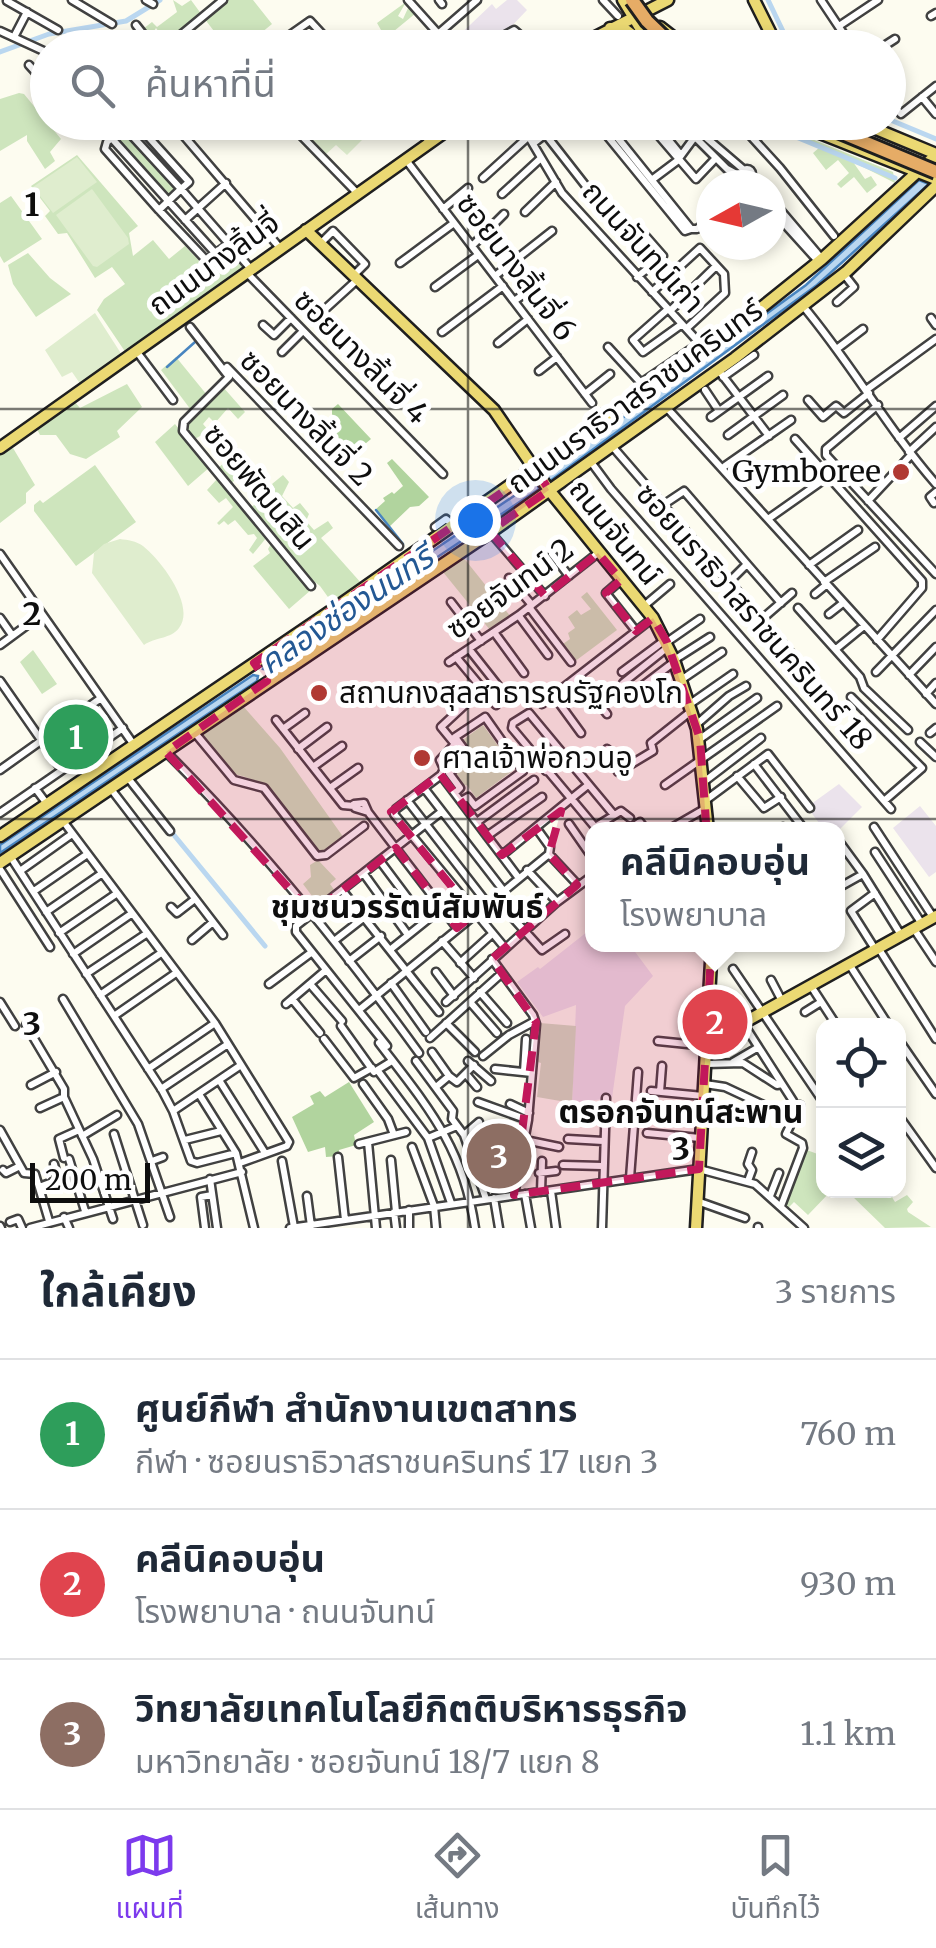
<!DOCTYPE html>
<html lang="th">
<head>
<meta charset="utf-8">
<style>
  :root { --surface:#fff; --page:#f6f6f7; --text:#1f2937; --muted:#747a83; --line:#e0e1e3; --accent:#7c3aed }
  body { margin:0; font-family:Merriweather,"Noto Sans Thai",serif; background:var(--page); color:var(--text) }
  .controls { position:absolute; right:30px; bottom:30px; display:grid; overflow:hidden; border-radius:20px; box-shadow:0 5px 15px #0003 }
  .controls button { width:90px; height:90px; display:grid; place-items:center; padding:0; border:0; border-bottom:2px solid var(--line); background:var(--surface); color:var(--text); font:50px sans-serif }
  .compass { position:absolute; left:696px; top:170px; width:90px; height:90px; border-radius:50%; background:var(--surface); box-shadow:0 5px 15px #0003; rotate:262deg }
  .scale { position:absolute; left:30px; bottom:25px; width:120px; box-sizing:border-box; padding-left:10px; border:5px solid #0e0e0e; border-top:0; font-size:28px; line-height:35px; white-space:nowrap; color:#0e0e0e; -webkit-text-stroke:8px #fff; paint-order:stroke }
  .you { position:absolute; left:475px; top:520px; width:35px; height:35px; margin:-25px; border:8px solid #fff; border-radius:50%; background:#1a73e8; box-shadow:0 0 0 15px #1a73e833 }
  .badge { display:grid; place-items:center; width:65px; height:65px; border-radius:50%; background:var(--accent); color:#fff; font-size:32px; font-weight:700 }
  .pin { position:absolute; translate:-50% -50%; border:5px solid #fff; box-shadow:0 2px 10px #0006 }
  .popup { position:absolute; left:585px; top:822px; width:260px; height:130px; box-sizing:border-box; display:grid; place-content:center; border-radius:20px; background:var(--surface); filter:drop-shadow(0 2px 8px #0005); font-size:32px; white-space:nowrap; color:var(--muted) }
  .popup b { font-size:38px; color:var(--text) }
  .popup::after { content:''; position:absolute; left:50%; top:100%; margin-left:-20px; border:20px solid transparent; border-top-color:var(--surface) }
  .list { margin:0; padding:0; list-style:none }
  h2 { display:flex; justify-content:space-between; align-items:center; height:130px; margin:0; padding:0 40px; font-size:42px }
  h2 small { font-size:32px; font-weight:400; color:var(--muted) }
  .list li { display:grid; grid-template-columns:65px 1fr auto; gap:30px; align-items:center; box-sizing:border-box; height:150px; padding:0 40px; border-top:2px solid var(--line) }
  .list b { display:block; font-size:38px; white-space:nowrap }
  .list p { margin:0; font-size:32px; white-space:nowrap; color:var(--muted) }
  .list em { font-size:32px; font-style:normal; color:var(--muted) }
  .icon { flex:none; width:55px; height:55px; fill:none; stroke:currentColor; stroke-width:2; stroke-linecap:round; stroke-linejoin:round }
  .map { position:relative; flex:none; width:936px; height:1228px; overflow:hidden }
  .search { position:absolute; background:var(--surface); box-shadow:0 5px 15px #0003; left:30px; right:30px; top:30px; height:110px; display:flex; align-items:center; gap:25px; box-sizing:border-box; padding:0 35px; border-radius:55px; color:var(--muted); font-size:38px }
  .sheet { height:580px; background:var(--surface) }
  nav { display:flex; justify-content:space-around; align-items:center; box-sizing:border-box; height:140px; border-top:2px solid var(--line); background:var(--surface); font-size:28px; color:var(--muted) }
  nav a { display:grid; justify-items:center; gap:5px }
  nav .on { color:var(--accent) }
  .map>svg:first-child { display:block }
  .industrial { fill:#ebe3ec }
  .green { fill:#cee5bd }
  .forest { fill:#b1d49e }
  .cemetery { fill:#d3dec3 }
  .pitch { fill:#dfedce }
  .water { fill:#bad7f0; stroke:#4885c0; stroke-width:2.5 }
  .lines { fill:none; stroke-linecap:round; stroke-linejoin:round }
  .stream { stroke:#4885c0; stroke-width:2.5 }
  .canal { stroke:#bad7f0; stroke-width:5 }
  .minor-casing { stroke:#414141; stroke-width:11 }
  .major-casing { stroke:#1f1f1f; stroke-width:15 }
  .minor { stroke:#fff; stroke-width:6 }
  .major { stroke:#ebd973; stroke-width:10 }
  .highway-bridge-casing { stroke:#1f1f1f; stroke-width:18; stroke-linecap:butt }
  .highway-bridge { stroke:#e6ac66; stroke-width:12 }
  .marked { fill:#c2185b; fill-opacity:0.2; stroke:#c2185b; stroke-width:8; stroke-dasharray:20 12; stroke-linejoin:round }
  .grid { fill:none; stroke:#0e0e0e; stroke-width:2.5; stroke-opacity:0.55 }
  .poi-dot { fill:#b03933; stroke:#fff; stroke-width:4 }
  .labels { text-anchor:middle; stroke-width:10; stroke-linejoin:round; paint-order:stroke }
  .street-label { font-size:30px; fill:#0e0e0e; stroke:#fff }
  .poi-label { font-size:30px; fill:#0e0e0e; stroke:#fff; text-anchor:start }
  .water-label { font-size:32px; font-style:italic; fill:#235894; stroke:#fff }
  .neighbourhood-label { font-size:32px; font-weight:bold; fill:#0e0e0e; stroke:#fff }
  .grid-label { font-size:32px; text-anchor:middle; font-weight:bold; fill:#0e0e0e; stroke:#fff; stroke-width:10; stroke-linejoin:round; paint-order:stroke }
</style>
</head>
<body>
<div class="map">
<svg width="936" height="1228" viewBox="0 0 936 1228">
  <rect width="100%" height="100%" fill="#fdfcf0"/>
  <path class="industrial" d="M507 0H517L527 10 492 47H455L450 44 492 4 496 9Z
    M839 784 862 807 838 831 822 827 807 807Z
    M920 806 936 826V872L929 877 893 828Z
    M592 928V944L630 945 653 976 625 1006 612 1098 572 1103 576 1005 543 1017 517 982 538 967 540 969Z"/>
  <path class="green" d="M173 0 182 6 191 0 202 15 167 43 156 28 152 34H145L143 29 152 22 157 27 177 12Z
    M226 0H253L272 24 261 33 274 47H226L204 18Z
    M406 2 398 16 403 19 409 6 416 13 388 36 393 43 385 47H371L366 41 381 30 377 23Z
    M19 93 24 94 61 139 50 152 55 161 45 169 27 141V135L0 151V99Z
    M126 131 175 185 171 195 165 196 117 143 118 136Z
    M802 135 893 172 895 183 853 162 865 179 871 176 877 185 867 193 854 177 841 188 837 184 849 173 838 160 826 170 813 153 820 147 801 139Z
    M77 155 138 226 129 233 133 256 153 240 169 259 185 246 203 265 228 248 246 268 126 353 97 310 104 299 125 284 112 267 95 278 67 233 58 234 45 216 50 211 31 186Z
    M11 196 42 239 4 263 0 256V203Z
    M28 253 50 278 71 294 36 317 13 284 8 265Z
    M176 357 207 395 191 410 161 370Z
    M127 384 142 407 117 431 120 437 86 459 70 454 56 435H40L37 429 75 402 80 408Z
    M223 387 245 412 238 419 228 408 215 423 209 417 203 424 209 431 193 440 185 424Z
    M175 424 210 467 188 486 155 442Z
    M218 426 245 456 235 464 243 474 230 484 217 469 225 462 208 435Z
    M13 448 35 485 26 493V503L0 523V455Z
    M95 465 136 522 76 566 34 511V505L40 500 43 503Z
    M283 475 289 482 282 496 293 508 300 503 309 514 306 521 314 530 328 521 333 528 321 538 362 584 333 604 320 586 301 571 250 508 275 489 272 484Z
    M218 478 267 537 253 554 249 550 257 538 254 534 248 535 235 520 228 525 224 521 219 525 217 523 233 507 226 498 219 503 207 490Z
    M272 542 311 590 289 609 253 566 270 553 268 549Z
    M463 557 511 617 490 630 443 572Z
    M587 592 617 630 574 662 560 646 570 639 568 633 575 628 568 617 577 610 581 615 591 609 581 597Z
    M33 650 57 684 42 694 20 662Z
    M243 706 280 748 344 838 324 854H319C295 824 272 778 232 774L200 734Z
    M483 725 515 769 476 798 467 785 464 786 455 771 469 758 460 742Z
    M318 860 336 879 330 884 335 891 318 904 303 884 311 877 310 865Z
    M804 1149 823 1156 824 1190 831 1191 808 1215 794 1202 788 1208 782 1203Z
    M855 1190 896 1191 890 1194 895 1202 907 1195 913 1202 907 1209 908 1212 931 1227 885 1228 851 1195Z"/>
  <path class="forest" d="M338 404 371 439 337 467 327 458 332 453 323 437 325 426 332 420V409Z
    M392 459 429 497 419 506 410 507 389 527 375 510 385 501 383 498 392 492 394 494 403 486 387 463Z
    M349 1082 374 1122 354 1135 356 1145 339 1150V1156L326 1157 325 1147 308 1152 292 1117 314 1104 310 1096 320 1091 325 1097Z"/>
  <path class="cemetery" d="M540 1023 576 1026 572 1103 537 1097 541 1063 534 1061Z"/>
  <path class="pitch" d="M294 123H379L347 155 336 145 325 155Z
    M77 157 97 182 53 213 33 187Z
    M92 189 128 238 129 244 97 267 93 266 56 215Z
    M95 313 122 355 81 385 72 372 62 377 45 350Z
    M120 539C128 540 136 541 143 546 161 560 196 606 179 628 171 639 155 637 144 645L92 573 94 553 104 544Z
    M89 708 107 735 63 766 45 739Z"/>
  <path class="water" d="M919 180 929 184 817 285 550 481 545 474 806 285Z
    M536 481 539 489 269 670 263 669 265 664Z
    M253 675 258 676 257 681 0 853V845Z"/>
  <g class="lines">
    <path class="stream" d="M167 367 195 342
      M376 510 403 544"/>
    <path class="canal" d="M768 0 791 48
      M623 34 636 48
      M0 52 49 34 126 21 160 0
      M888 119 936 139
      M760 122 895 178
      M169 829 265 946"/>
    <defs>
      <path id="minor" d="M72 0 112 24
        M146 0 153 4
        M408 0 451 48
        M439 0 442 4
        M603 0 618 16
        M821 0 853 48
        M7 1 58 30
        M931 16 936 13
        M136 25 154 48
        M839 26 878 0
        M0 31 48 53
        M438 34 477 0
        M505 35 514 30 535 48
        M14 37 27 12
        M273 47 310 21 335 48
        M165 48 223 0
        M496 48 502 39
        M881 48 895 39
        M29 65 39 76 48 79
        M922 97 936 114
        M888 100 901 114 936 86
        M97 122 216 254
        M129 122 107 142 105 149 159 210
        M172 122 280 248
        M288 122 357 193
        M411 122 430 142
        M520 122 562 193 704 348
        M596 122 685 231 691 229 605 122
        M647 122 696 179 715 159
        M654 122 680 154
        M680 122 727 169 742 177
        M688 122 744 170
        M738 122 780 168 834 236
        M124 127 181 189 189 182 135 122
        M546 135 614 222
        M534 143 561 122
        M406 160 592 403
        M742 174a5 5 0 1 1 10 0a5 5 0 1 1-10 0Z
        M483 178 529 136
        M653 179 677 161 694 138
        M502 194 541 158
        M771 199 822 259
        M443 209 468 188
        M771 209 818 261
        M525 212 556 182
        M185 220 226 183
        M691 229H697L710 219
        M229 244 206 260 159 210 181 189 251 269
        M320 244 333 231 365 264 354 275
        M472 246 504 214
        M400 263 454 223
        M247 273 443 474
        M495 276 552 231
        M637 277 663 256 642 232
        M435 287 478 255
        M652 292 700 248 724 274 725 293 687 328
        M514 301 536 286
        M837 302 854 287 843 273
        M803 306C851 363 887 428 936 484
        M668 309 633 340 643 352 682 324
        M323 311 357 280
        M670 311 716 266
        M931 318 936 325
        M263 325 274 335 291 318
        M190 327 229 377 184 422 183 431 311 586
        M442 332 503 286
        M498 343 528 319
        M608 347 641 383 700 343
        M838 348 863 329
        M137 352 173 400
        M282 352 303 331
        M227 367 399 546
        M539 371 557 357
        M719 371 769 436
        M723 377 754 355
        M705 390 719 411
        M866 390 936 339
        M585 394 610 374
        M808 400 823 417 836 406 844 413 869 393
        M878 405 826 449V455L936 574
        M666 407 936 704
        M711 417 768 376
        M728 435 783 395
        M899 438 936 406
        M795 439 922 581V588L877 640
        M612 446 804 668
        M909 452 936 427
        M591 462 611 489 891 809
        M725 466 791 420
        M868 501 911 455
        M934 503 930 497 936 492
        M663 505 684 491 747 564
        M768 519 829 476
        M435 527 446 519 453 525
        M491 533 545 596
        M0 554 134 745
        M552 554 569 576
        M809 565 858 530
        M509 578 532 605
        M621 580 606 593 636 631
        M729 582 747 564 781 603
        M824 582 875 547
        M815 594 826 585
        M451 602 481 641
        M644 606 670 584
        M529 607 571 662
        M798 608 860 677 864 688 908 730
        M829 614 843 603
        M519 616 548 655
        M0 618 12 635
        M762 619 792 593
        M494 632 524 673
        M667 642 700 619
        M0 645 42 614
        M469 649 499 687
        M836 649 864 626
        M456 657 496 705
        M674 660 710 637
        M449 662 519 615 598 553
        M622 672 665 640
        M876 672 936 610
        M909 675 936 647
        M579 677 607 714
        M681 680 722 652
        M0 681 62 770
        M623 683 668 647
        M926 694 936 683
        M554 696 581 733
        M851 697 922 768 884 801
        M624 700 674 662
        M542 704 653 618
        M690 704 733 674
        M276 720 343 805 354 806
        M697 724 729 696 746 686
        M283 729 305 713
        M195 733 234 780 264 788 317 856 326 855 364 826
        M930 733 936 728
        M700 739 757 698
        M920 742 936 757
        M298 749 327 727
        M607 749 623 769
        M166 752C259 844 342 947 419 1053
        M754 764 804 829
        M313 767 342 746
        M0 770 101 698
        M546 771 564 756
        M618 772 653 751 651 743 690 712
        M441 775 396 809 394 814 505 948
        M441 775 518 877
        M441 775 444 769 440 760 455 744 441 727 470 700
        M737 776 764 808 781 797
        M128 778 170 831
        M705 781 761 738
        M665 785 777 706
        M35 788 47 804
        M330 788 358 768
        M424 788 503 890
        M111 789 223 935
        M455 793 460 788 449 773 469 756 455 737 485 717 523 771 475 806 468 797 461 801
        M407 800 487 903
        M706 800 768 754 810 808
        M368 812 355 808 354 804 364 803 368 812 457 928
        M0 813 123 728
        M614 815 529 713 513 723 512 728 595 827 621 811 630 818
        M63 821 215 1023 289 1142 287 1146 240 1163
        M477 822 534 780
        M569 824 592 857
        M874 827 933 917
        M537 829 550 847 549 854
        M628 830 640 822 646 830
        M668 830 706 808
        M780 830 783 827
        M822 830H826
        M487 836 542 797
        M838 840 863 874 901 935
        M875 852 922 924
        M549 854 578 885
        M502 855 588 785
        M10 856 162 1090 173 1111 191 1161 197 1163 236 1153
        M380 861 425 921
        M0 869 50 947
        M527 870 557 902
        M20 871 72 834
        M364 874 408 935
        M838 888 863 874
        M342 890 439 1012
        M34 891 86 855
        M875 893 851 911 875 949
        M494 897 542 950 565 934
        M171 907 177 913 195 899
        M46 912 101 874
        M914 929 936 962
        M59 933 116 894
        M192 940 213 922
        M334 941 366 916
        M442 941 474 978
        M391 949 442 908
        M879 949 936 1039
        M712 952 727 944
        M73 954 131 914
        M492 959 533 1015 536 1024 528 1120 514 1195
        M349 961 381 936
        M460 963 492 934
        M849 964 889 1026
        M733 969 824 1103
        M436 972 454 996
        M86 974 146 934
        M771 980 782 1001
        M391 983 426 1032
        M269 984 312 952
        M310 984 342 1021
        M811 986 837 1026
        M480 992 507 1023
        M100 995 161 953
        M63 999 138 1124 170 1217
        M292 999 320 1033
        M0 1002 15 1026
        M446 1002 557 902 592 876
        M470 1002 497 1033
        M286 1004 326 970
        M359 1010 549 854
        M805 1012 821 1002
        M114 1016 176 973
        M446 1023 475 1052
        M743 1023 793 1101
        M26 1025 64 1089V1097L93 1159 113 1219
        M341 1026 374 1072 392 1061
        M430 1038 502 973
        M324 1039 354 1078 372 1068
        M898 1039 936 1094
        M658 1041 707 1046
        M379 1043C427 1106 463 1146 475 1228
        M387 1046 296 932V926L441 812
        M432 1052 449 1076 436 1087
        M483 1056 509 1035 535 1021
        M416 1061 453 1111 452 1119 464 1135
        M468 1061 491 1081
        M733 1062 757 1048
        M706 1064 743 1063 777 1085 782 1084
        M148 1069 215 1023
        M495 1069 532 1073
        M378 1071 428 1138 451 1203
        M524 1072 526 1039
        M466 1074 477 1087
        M449 1076 457 1082 474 1065
        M219 1080 265 1153
        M363 1084 388 1119 394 1135
        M705 1084 725 1087 785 1115
        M31 1085 56 1072
        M161 1089 228 1044
        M651 1091 703 1096
        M660 1092 662 1066
        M199 1094 236 1153 254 1228
        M478 1102 528 1120
        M510 1104 529 1113
        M40 1108 64 1097
        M650 1110 701 1114
        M173 1111 241 1065
        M571 1115 604 1117
        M898 1115 936 1168
        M479 1122 464 1135 486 1199
        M0 1130 24 1173 35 1174 49 1221
        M647 1133 700 1138
        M114 1134 143 1225
        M506 1134 525 1138
        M82 1136 117 1115
        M428 1138 457 1126
        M568 1139 603 1141
        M185 1140 221 1131
        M525 1140 559 1147
        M368 1142 376 1228
        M359 1144 406 1132
        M412 1147 434 1206 436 1228
        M338 1157 345 1220
        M64 1158 59 1139 79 1130
        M69 1159 85 1211
        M391 1160 396 1212
        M152 1161 163 1157
        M282 1161 294 1227
        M54 1164 60 1186
        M563 1165 602 1166
        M3 1170 6 1173 20 1166
        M539 1173 556 1171
        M630 1178 638 1072
        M210 1179 217 1228
        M748 1181 752 1170 748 1164 752 1152
        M39 1187 58 1180
        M551 1191 556 1228
        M541 1192 542 1161
        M525 1194 531 1228
        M307 1196 311 1226
        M770 1196 779 1173
        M494 1198 499 1228
        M697 1201 745 1218
        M781 1206 803 1148 802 1143 786 1134 800 1105
        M409 1210V1228
        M394 1212 396 1228
        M64 1217 69 1228
        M10 1222 18 1219 22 1228
        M0 1226 1 1228
        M30 1228 242 1172
        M205 1228 201 1197 212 1195
        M290 1228 699 1169 755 1184 804 1228
        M602 1228 606 1098
        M758 1228V1227"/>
      <path id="major" d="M623 0 652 48
        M754 0 778 48
        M660 27 687 48
        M610 28 626 30 643 43
        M574 48 668 0
        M792 122 936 179
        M859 122 936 154
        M306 230 494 410 549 490 653 618 674 660 697 729 708 830
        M0 448 459 122
        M0 836 334 609 756 312 822 259 936 155
        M0 863 491 532 735 358 846 272 936 186
        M707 1043 936 916
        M696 1228 712 944"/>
    </defs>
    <use href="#minor" class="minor-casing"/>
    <use href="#major" class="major-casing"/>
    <use href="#minor" class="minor"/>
    <use href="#major" class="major"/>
    <defs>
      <path id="highway-bridge" d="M632 0 647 21 675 48
        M816 122 936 172"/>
    </defs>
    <use href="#highway-bridge" class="highway-bridge-casing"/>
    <use href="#highway-bridge" class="highway-bridge"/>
  </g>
  <path class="marked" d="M536 469 549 490 490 531 545 596 598 553 621 580 606 593 636 631 653 618 667 642 700 739 713 919 699 1169 514 1195 536 1022 492 959 577 885 549 854 561 811 502 855 440 774 391 812 474 914 457 928 396 848 312 914 166 752 267 681 254 663Z"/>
  <path class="grid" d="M468 0V48M468 122V1228M0 409H936M0 819H936"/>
  <g class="poi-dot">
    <circle cx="901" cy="472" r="10"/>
    <circle cx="319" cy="693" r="10"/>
    <circle cx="422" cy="758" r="10"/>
  </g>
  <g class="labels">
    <g class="street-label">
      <text transform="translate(643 247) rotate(48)" y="10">ถนนจันทน์เก่า</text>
      <text transform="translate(214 264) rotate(-36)" y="10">ถนนนางลิ้นจี่</text>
      <text transform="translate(516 267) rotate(53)" y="10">ซอยนางลิ้นจี่ 6</text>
      <text transform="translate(361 357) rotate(45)" y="10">ซอยนางลิ้นจี่ 4</text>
      <text transform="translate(635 397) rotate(-36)" y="10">ถนนนราธิวาสราชนครินทร์</text>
      <text transform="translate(306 418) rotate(46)" y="10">ซอยนางลิ้นจี่ 2</text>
      <text transform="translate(259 487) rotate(50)" y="10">ซอยพัฒนสิน</text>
      <text transform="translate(615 532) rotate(51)" y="10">ถนนจันทน์</text>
      <text transform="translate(510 589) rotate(-36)" y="10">ซอยจันทน์ 2</text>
      <text transform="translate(754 617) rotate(49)" y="10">ซอยนราธิวาสราชนครินทร์ 18</text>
    </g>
    <g class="poi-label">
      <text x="881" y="482" text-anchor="end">Gymboree</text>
      <text x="339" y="703">สถานกงสุลสาธารณรัฐคองโก</text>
      <text x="442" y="768">ศาลเจ้าพ่อกวนอู</text>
    </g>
    <g class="water-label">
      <text transform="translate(346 610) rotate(-34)" y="11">คลองช่องนนทรี</text>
    </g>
    <g class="neighbourhood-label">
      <text x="407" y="918">ชุมชนวรรัตน์สัมพันธ์</text>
      <text x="681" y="1123">ตรอกจันทน์สะพาน<tspan x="681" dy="37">3</tspan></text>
    </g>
  </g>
  <g class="grid-label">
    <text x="32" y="216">1</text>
    <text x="32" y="625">2</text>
    <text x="32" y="1035">3</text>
  </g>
</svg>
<div class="controls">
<button><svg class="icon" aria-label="locate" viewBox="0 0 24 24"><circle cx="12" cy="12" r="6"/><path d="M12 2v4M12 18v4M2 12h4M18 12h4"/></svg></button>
<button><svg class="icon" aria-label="layers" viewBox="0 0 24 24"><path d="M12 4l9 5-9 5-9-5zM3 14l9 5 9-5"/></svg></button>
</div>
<svg class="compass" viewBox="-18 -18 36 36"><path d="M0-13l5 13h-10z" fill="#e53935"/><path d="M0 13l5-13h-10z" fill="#747a83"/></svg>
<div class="scale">200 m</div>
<div class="you"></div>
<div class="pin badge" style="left:76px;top:737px;background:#2e9e5b">1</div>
<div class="pin badge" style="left:715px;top:1022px;background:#e0444e">2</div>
<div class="popup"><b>คลีนิคอบอุ่น</b>โรงพยาบาล</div>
<div class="pin badge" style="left:499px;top:1156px;background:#8d6e63">3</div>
<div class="search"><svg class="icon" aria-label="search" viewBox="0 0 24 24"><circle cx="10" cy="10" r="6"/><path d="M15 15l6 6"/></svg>ค้นหาที่นี่</div>
</div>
<section class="sheet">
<h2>ใกล้เคียง<small>3 รายการ</small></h2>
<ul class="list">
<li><span class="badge" style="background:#2e9e5b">1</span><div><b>ศูนย์กีฬา สำนักงานเขตสาทร</b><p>กีฬา · ซอยนราธิวาสราชนครินทร์ 17 แยก 3</p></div><em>760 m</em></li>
<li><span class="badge" style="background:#e0444e">2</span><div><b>คลีนิคอบอุ่น</b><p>โรงพยาบาล · ถนนจันทน์</p></div><em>930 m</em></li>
<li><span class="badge" style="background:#8d6e63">3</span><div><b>วิทยาลัยเทคโนโลยีกิตติบริหารธุรกิจ</b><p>มหาวิทยาลัย · ซอยจันทน์ 18/7 แยก 8</p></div><em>1.1 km</em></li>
</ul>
</section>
<nav>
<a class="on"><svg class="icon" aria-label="map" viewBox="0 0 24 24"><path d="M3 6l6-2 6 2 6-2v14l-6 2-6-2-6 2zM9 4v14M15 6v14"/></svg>แผนที่</a>
<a><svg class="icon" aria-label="directions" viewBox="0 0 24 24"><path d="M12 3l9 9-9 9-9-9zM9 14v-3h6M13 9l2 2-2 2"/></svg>เส้นทาง</a>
<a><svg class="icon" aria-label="saved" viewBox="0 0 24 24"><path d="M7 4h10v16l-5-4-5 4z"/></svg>บันทึกไว้</a>
</nav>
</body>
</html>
